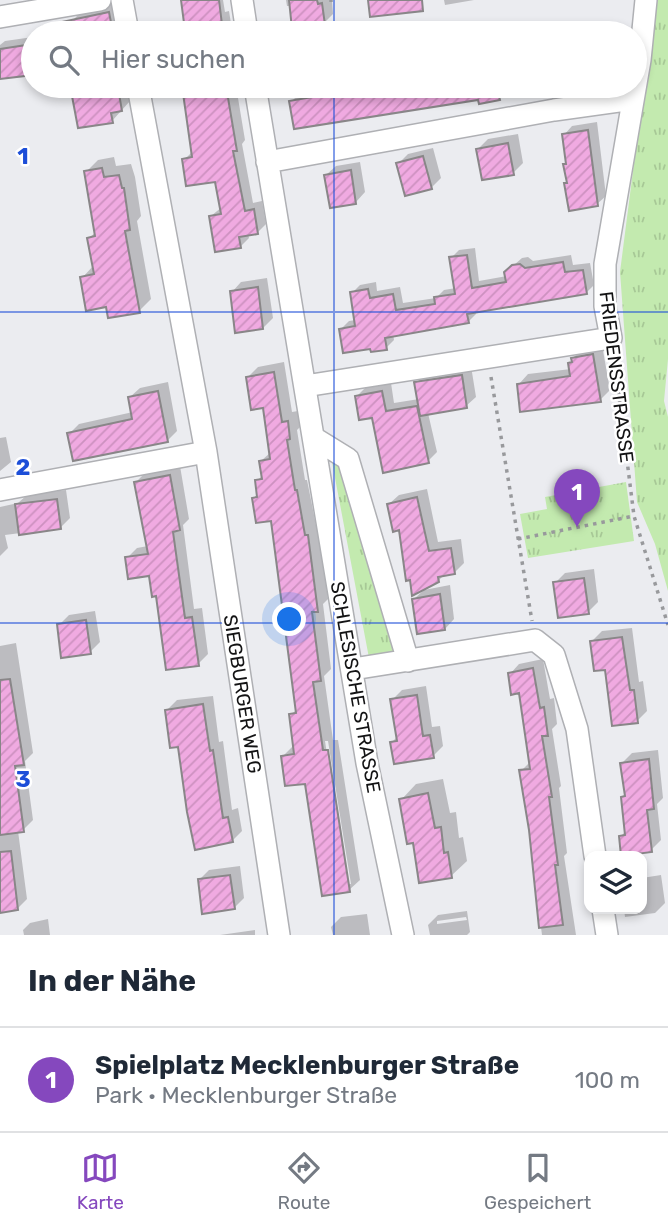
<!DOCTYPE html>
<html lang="de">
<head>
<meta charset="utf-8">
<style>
  :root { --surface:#fff; --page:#f2f2f3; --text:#1f2937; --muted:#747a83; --line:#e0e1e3; --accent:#8548be }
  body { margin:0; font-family:Rubik,sans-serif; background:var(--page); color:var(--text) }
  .controls { position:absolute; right:21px; bottom:21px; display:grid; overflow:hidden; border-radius:14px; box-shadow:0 4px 10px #0003 }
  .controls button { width:63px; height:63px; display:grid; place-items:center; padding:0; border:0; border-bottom:2px solid var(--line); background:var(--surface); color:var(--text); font:35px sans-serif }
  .you { position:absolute; left:290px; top:620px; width:24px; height:24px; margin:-18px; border:5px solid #fff; border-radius:50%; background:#1a73e8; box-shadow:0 0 0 10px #1a73e833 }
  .badge { display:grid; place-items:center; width:46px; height:46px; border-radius:50%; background:var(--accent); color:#fff; font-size:23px; font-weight:700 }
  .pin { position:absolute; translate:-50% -58px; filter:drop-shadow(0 2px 4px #0008) }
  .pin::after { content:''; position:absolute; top:37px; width:24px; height:21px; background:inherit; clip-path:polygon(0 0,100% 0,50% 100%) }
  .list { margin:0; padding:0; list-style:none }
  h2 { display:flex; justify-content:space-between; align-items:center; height:91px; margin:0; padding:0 28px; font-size:30px }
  h2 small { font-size:23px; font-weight:400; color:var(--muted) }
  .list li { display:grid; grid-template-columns:46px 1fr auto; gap:21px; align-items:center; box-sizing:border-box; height:105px; padding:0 28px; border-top:2px solid var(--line) }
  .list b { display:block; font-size:26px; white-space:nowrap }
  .list p { margin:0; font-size:23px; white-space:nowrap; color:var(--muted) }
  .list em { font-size:23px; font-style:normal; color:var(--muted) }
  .icon { flex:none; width:38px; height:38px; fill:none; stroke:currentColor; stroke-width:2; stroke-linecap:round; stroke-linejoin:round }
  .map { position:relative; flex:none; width:668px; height:935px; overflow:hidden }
  .search { position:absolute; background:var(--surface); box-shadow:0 4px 10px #0003; left:21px; right:21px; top:21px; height:77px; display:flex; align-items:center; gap:18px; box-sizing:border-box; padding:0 24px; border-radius:38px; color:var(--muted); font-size:26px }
  .sheet { height:196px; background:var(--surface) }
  nav { display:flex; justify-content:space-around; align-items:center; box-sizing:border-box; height:98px; border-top:2px solid var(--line); background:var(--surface); font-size:19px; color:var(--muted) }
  nav a { display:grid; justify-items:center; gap:4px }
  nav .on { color:var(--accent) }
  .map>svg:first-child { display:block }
  .grass { fill:url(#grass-tufts) }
  .shadow { fill:#0003; fill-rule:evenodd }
  .building { fill:url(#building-hatch); stroke:#898688; stroke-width:2 }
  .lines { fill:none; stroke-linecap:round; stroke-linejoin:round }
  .minor-casing { stroke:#afb0b4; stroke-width:24 }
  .path { stroke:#98999c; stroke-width:3.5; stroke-dasharray:3.5 5; stroke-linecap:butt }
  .minor { stroke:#fff; stroke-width:21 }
  .grid { fill:none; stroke:#1d4ed8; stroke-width:2; stroke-opacity:0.55 }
  .labels { text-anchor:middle; stroke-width:5; stroke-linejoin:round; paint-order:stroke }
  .street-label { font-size:19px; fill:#131314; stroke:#fff }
  .grid-label { font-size:23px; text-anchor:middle; font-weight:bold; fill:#1d4ed8; stroke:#fff; stroke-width:5; stroke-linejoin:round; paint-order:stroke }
</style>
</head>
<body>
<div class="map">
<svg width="668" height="935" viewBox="0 0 668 935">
  <defs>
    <pattern id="grass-tufts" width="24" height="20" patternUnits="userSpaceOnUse" patternTransform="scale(1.75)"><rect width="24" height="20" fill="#c3eaaf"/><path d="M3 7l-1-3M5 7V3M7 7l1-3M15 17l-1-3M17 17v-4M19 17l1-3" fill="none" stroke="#a7c896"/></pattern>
    <pattern id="building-hatch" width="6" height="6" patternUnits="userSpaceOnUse" patternTransform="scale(1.75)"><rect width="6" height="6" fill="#f0aae1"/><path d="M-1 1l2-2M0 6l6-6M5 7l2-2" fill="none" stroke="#cd91c0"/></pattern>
  </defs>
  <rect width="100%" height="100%" fill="#ebecf0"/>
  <path class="grass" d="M655 0H668V359L664 401 668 417V591L655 544 637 502 620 272Z
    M332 462 341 464 395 654 369 658Z
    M626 482 634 541 528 558 520 514 547 509 545 497Z"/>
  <path class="shadow" d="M183 0H223L225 12 229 11 232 30 229 33H191Z
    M286 0H332L333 14 324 23 291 6H287Z
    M444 0H474L445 5Z
    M118 3 125 33H75L72 21 82 11Z
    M33 37V73L0 77V45L5 41Z
    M96 86H127L130 101 112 121 74 96 83 88Z
    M184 86H236L245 140 242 144 253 203 262 201 266 224 257 233 248 234 249 238 240 247 211 216 222 207 217 180 184 160 193 151Z
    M331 86H507L508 90 499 99 291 102 300 93 331 88Z
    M585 86H612L586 90Z
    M597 122 606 196 597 204 568 182V162L564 135 572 126Z
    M518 134 523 163 513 173 478 149 488 139Z
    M433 148 441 178 431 188 398 164 408 154Z
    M114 157 116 166 131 164 135 177 141 216 137 221 151 299 139 311 107 305 82 278 94 265 89 238 96 232 86 172 98 160Z
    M360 162 365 192 356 202 326 175 336 166Z
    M475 248 479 281 507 276 506 272 522 258 528 257 533 261 571 255 573 265 590 263 594 285 586 293 475 311 476 314 468 322 393 334 394 340 386 348 341 329 349 321 356 320 352 293 360 285 376 282 377 291 400 287 403 303 436 298 444 290 456 288 451 258 459 250Z
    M267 278 273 318 263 328 232 292 241 282Z
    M602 345 610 390 600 400 519 384 528 374 571 369 573 358 583 348Z
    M284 362 292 412 298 411 300 427 297 430 305 480H307L316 525H318L328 599 323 604 331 669 324 676 333 740H338L360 880 349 890 306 782 283 756 293 746 291 715 297 709 272 519 254 498 259 493 257 481 263 475 261 461 271 452 264 406 248 377 258 367ZM325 741H328L351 884H347Z
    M471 366 476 397 466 406 428 413 437 452 428 461 357 396 366 387 391 383 394 403 419 399 416 383 426 373Z
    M168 382 177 431 167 441 69 434 79 424 133 412 130 397 140 388Z
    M6 437 11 462 0 471V438Z
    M180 466 189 519 183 525 194 609 202 608 208 654 198 664 157 594 150 574 127 558 137 548 148 546 136 482 146 472Z
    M427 489 438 542 461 539 464 563 454 573 445 574 438 581 401 528 389 504 399 495Z
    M66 490 70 518 60 528 5 535 8 548 0 556V507L18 503 27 495Z
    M594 569 598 602 588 612 555 583 565 573Z
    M450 585 454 619 445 629 414 599 424 590Z
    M95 611 100 642 90 652 59 625 69 615Z
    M632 628 639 682 643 681 647 711 637 721 592 641 602 631Z
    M16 643 33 753 25 761 33 820 23 830 18 831 27 899 17 909 0 911V646Z
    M543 659 550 699 554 698 557 724 552 729 561 786 559 788 567 853 564 856 576 935H542L521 771 530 762 521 691 510 674 519 664Z
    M426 686 432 727 440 726 443 746 433 756 392 742 398 736 392 700 402 690Z
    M213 696 219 742 223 741 232 810 238 808 242 831 232 841 180 745 167 710 177 700Z
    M658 750 663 798 657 804 661 840 651 850 621 836 626 831 622 798 627 793 622 763 632 753Z
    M443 779 450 813 456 812 459 838 463 837 467 861 451 876 414 841 401 800 416 784Z
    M240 866 244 898 234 908 199 880 209 870Z
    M661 875 665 903 655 913 625 917 624 909H642V878Z
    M467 911 470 932 467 935H430L428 925 438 915ZM466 917 467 920 437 924V921Z
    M367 914 370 935H333L331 927 341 917Z
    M48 919 50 935H24L23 930 30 923Z
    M255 930V935H219H220Z"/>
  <path class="building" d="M181 0H219L223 33H190L188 23H184Z
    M289 0H317L318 4 322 3 325 25 292 29Z
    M368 0H422L423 11 370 17Z
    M109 12 113 33H43V26Z
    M33 44V75L0 79V49Z
    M182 86H226L237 151H233L245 211 254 209 258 234 239 237 241 248 215 252 209 216 221 214 215 182 186 186 182 159 192 157Z
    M329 86H507L508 95 499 96 500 100 479 104 478 100 294 129 289 101 330 94Z
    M118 88 122 111 111 113 113 123 78 128 72 96Z
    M588 130 598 206 569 211 564 183H567L563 164H566L562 134Z
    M508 143 514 175 482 180 476 149Z
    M423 156 432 189 405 196 396 163Z
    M102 168 104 177 119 175 122 188H124L130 230 125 231 140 313 108 318 106 307 86 311 80 277 94 274 87 238 95 236 84 171Z
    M351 170 356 204 330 208 324 175Z
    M467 255 472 288 506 282 504 272 512 265 520 264 525 268 563 262 565 272 583 270 587 294 467 314 469 323 385 338 387 350 371 352 370 349 343 353 339 329 355 326 350 292 368 289 370 298 393 294 396 310 435 304 434 297 455 294 449 257Z
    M258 287 263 329 235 333 230 291Z
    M593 354 601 402 520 412 517 384 570 376 568 363 572 362 571 358Z
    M274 372 282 422 288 421 290 439 287 440 295 490H297L305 535H308L318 612H312L321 681 313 682 323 750H328L350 892 322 896 305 784 285 786 281 756 294 754 289 714 296 713 271 521 256 523 252 498 257 497 255 480 262 479 259 461 270 459 263 408 251 410 246 377Z
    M462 375 467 408 420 416 414 382Z
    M158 391 168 442 73 461 67 433 132 419 128 397Z
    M382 391 386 411 417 406 429 463 383 473 372 418 359 420 355 396Z
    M170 475 180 530 173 532 185 618 192 617 199 666 166 670 156 596 152 597 149 576 128 579 125 557 148 554 134 482Z
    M417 497 429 551 451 548 455 574 438 577 439 582 412 596 410 580 406 581 399 530 393 532 387 504Z
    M57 499 61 529 19 535 15 504Z
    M584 578 589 614 558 618 553 582Z
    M440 594 445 630 417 634 412 599Z
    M86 620 91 654 61 658 57 624Z
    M622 637 630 690H634L638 723 612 726 605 670 594 671 590 641Z
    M533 668 540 708 544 707 548 736H542L552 797H549L558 865H555L563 925 539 928 529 830 519 770 530 769 519 693 511 695 508 673Z
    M10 679 24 765 15 766 24 832 0 835V680Z
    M417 695 423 736 430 735 434 758 394 764 390 742 397 741 390 699Z
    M203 704 210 751 213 750 223 818 228 817 233 842 195 850 187 812 178 747 170 748 165 710Z
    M649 759 654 809 647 810 652 852 621 856 619 836 625 835 621 797 625 796 620 763Z
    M428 793 435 828 441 827 444 853 448 852 452 878 419 883 413 843 407 844 399 799Z
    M11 851 18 910 0 913V852Z
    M230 875 235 909 202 914 198 879Z"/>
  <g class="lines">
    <defs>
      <path id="minor" d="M122 0 128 33
        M242 0 247 33
        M0 17 100 0
        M138 86 206 452 279 935
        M255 86 367 763 403 935
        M267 162 554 110 633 99
        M305 386 611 338 605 306V264L640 60 646 0
        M314 438 348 459 408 661
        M0 490 206 452
        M353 669 535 640 554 655 577 729 595 856
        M603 909 607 935"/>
    </defs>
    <use href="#minor" class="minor-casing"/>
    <path class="path" d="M331 0V2
      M614 357 634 516 668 625
      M491 377 532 621
      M518 539 634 516"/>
    <use href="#minor" class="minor"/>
  </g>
  <path class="grid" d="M334 0V33M334 86V935M0 312H668M0 623H668"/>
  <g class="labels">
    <g class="street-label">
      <text transform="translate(617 377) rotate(83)" y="7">FRIEDENSSTRASSE</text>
      <text transform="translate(356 687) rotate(80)" y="7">SCHLESISCHE STRASSE</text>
      <text transform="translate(243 694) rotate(81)" y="7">SIEGBURGER WEG</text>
    </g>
  </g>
  <g class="grid-label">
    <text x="23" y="164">1</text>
    <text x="23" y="475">2</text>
    <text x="23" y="787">3</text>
  </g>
</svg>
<div class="controls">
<button><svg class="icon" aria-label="layers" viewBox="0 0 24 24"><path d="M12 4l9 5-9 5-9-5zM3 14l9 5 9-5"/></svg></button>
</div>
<div class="you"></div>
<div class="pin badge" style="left:577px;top:527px">1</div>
<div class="search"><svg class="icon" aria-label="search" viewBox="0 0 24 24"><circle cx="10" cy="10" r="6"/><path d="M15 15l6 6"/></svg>Hier suchen</div>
</div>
<section class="sheet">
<h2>In der Nähe<small></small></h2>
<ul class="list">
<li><span class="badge">1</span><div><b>Spielplatz Mecklenburger Straße</b><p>Park · Mecklenburger Straße</p></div><em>100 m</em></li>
</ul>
</section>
<nav>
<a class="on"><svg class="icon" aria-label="map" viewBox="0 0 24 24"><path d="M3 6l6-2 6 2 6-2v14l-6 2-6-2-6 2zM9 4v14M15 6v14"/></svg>Karte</a>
<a><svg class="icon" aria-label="directions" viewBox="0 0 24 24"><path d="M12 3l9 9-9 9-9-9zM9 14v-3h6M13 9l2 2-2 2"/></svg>Route</a>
<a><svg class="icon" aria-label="saved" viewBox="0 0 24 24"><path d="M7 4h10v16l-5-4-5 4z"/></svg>Gespeichert</a>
</nav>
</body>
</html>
